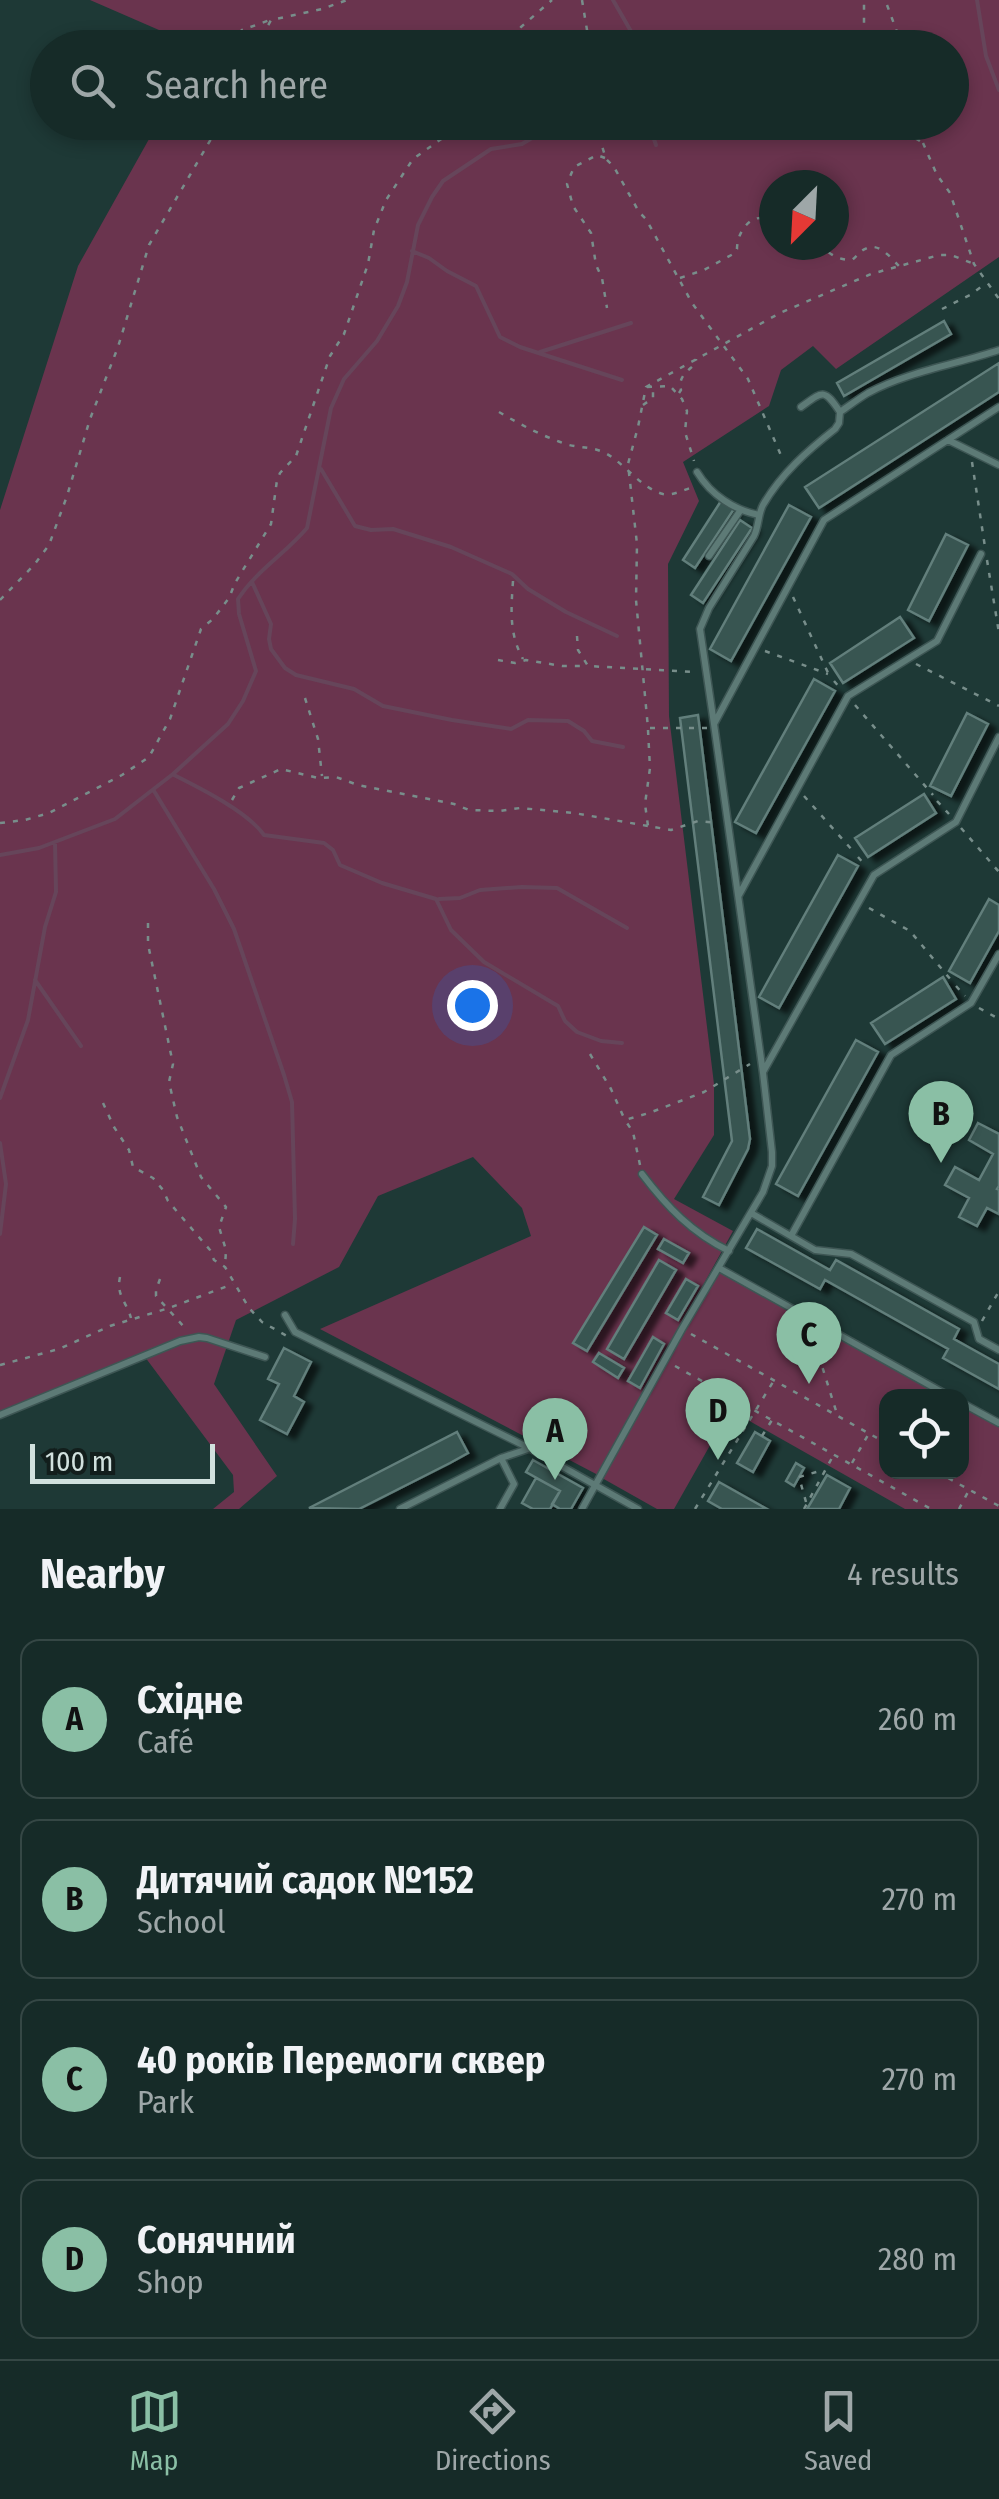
<!DOCTYPE html>
<html lang="en">
<head>
<meta charset="utf-8">
<style>
  :root { --surface:#162b28; --page:#233734; --text:#f1f3f6; --muted:#9ea7a8; --line:#354745; --accent:#8abfa5 }
  body { margin:0; font-family:"Fira Sans Condensed",sans-serif; background:var(--page); color:var(--text) }
  .controls { position:absolute; right:30px; bottom:30px; display:grid; overflow:hidden; border-radius:20px; box-shadow:0 5px 15px #0003 }
  .controls button { width:90px; height:90px; display:grid; place-items:center; padding:0; border:0; border-bottom:2px solid var(--line); background:var(--surface); color:var(--text); font:50px sans-serif }
  .compass { position:absolute; left:759px; top:170px; width:90px; height:90px; border-radius:50%; background:var(--surface); box-shadow:0 5px 15px #0003; rotate:204deg }
  .scale { position:absolute; left:30px; bottom:25px; width:185px; box-sizing:border-box; padding-left:10px; border:5px solid #d1e1de; border-top:0; font-size:28px; line-height:35px; white-space:nowrap; color:#d1e1de; -webkit-text-stroke:8px #121e1c; paint-order:stroke }
  .you { position:absolute; left:472px; top:1005px; width:35px; height:35px; margin:-25px; border:8px solid #fff; border-radius:50%; background:#1a73e8; box-shadow:0 0 0 15px #1a73e833 }
  .badge { display:grid; place-items:center; width:65px; height:65px; border-radius:50%; background:var(--accent); color:#111; font-size:32px; font-weight:700 }
  .pin { position:absolute; translate:-50% -82px; filter:drop-shadow(0 2px 5px #0008) }
  .pin::after { content:''; position:absolute; top:52px; width:35px; height:30px; background:inherit; clip-path:polygon(0 0,100% 0,50% 100%) }
  .list { margin:0; padding:0; list-style:none }
  h2 { display:flex; justify-content:space-between; align-items:center; height:130px; margin:0; padding:0 40px; font-size:42px }
  h2 small { font-size:32px; font-weight:400; color:var(--muted) }
  .list li { display:grid; grid-template-columns:65px 1fr auto; gap:30px; align-items:center; box-sizing:border-box; height:160px; margin:0 20px 20px; padding:0 20px; border:2px solid var(--line); border-radius:20px }
  .list b { display:block; font-size:38px; white-space:nowrap }
  .list p { margin:0; font-size:32px; white-space:nowrap; color:var(--muted) }
  .list em { font-size:32px; font-style:normal; color:var(--muted) }
  .icon { flex:none; width:55px; height:55px; fill:none; stroke:currentColor; stroke-width:2; stroke-linecap:round; stroke-linejoin:round }
  .map { position:relative; flex:none; width:999px; height:1509px; overflow:hidden }
  .search { position:absolute; background:var(--surface); box-shadow:0 5px 15px #0003; left:30px; right:30px; top:30px; height:110px; display:flex; align-items:center; gap:25px; box-sizing:border-box; padding:0 35px; border-radius:55px; color:var(--muted); font-size:38px }
  .sheet { height:850px; background:var(--surface) }
  nav { display:flex; justify-content:space-around; align-items:center; box-sizing:border-box; height:140px; border-top:2px solid var(--line); background:var(--surface); font-size:28px; color:var(--muted) }
  nav a { display:grid; justify-items:center; gap:5px }
  nav .on { color:var(--accent) }
  .map>svg:first-child { display:block }
  .green { fill:#6a344e; fill-rule:evenodd }
  .lines { fill:none; stroke-linecap:round; stroke-linejoin:round }
  .stream { stroke:#66455a; stroke-width:4 }
  .building { fill:#395451; stroke:#627f7b; stroke-width:2.5; filter:url(#shadow) }
  .service-casing { stroke:#3e5654; stroke-width:9 }
  .path { stroke:#788e8b; stroke-width:2.5; stroke-dasharray:5 8; stroke-linecap:butt }
  .service { stroke:#5d7a76; stroke-width:6 }
</style>
</head>
<body>
<div class="map">
<svg width="999" height="1509" viewBox="0 0 999 1509">
  <defs>
    <filter id="shadow"><feDropShadow dx="8" dy="4.5" stdDeviation="2.5" flood-color="#0009"/></filter>
  </defs>
  <rect width="100%" height="100%" fill="#1e3936"/>
  <path class="green" d="M90 0H999V257L836 369 813 346 781 370 769 406 683 462 699 501 668 564 669 716 714 1084V1135L674 1199 733 1231 598 1475 320 1329 531 1236 522 1208 473 1157 378 1196 339 1267 236 1320 214 1384 277 1476 239 1509H213L234 1492 233 1475 145 1357 0 1416V510L78 266 158 123 952 122V48L198 47ZM774 185H834V245H774Z
    M721 1265 956 1396H886V1472H962V1400L999 1421V1509H905L730 1410 674 1509H657L602 1478Z"/>
  <g class="lines">
    <path class="stream" d="M613 0 636 40V48
      M977 0 986 56 999 90
      M648 122 656 145
      M412 251 429 258 447 271 476 286 500 337 520 347 622 380
      M540 352 631 323
      M321 469 355 526 371 530 393 529 451 547 512 574 528 589 566 612 617 636
      M252 582 271 624 269 639 271 649 285 668 296 675 354 689 383 706 452 720 511 729 528 720 568 721 584 731 592 741 623 747
      M174 775C200 788 248 812 264 835L324 843 333 850 340 865 382 883 436 899 451 930 484 962 558 1006 565 1021 577 1032 601 1041 622 1043
      M154 791 214 889 234 929 284 1075 292 1102 295 1219 293 1244
      M0 855 39 848 115 819 173 774 228 724 243 701 256 671 239 614 238 599C257 570 285 554 307 528L331 408 344 379 377 341 398 306 407 282 418 225 432 197 443 181 491 149 522 144 559 122
      M439 899 460 898 480 890 522 887 557 888 627 928
      M35 980 81 1046
      M0 1098 28 1020 45 927 56 892 55 842
      M0 1143 6 1184 0 1234"/>
  </g>
  <path class="building" d="M944 321 951 334 844 396 837 383Z
    M999 363V392L819 508 805 487Z
    M721 501 734 509 695 568 683 560Z
    M789 505 811 517 731 661 710 649Z
    M740 520 752 528 703 603 691 595Z
    M946 534 968 545 929 621 908 610Z
    M900 617 914 638 843 683 830 663Z
    M814 679 835 691 756 833 735 822Z
    M967 713 988 724 951 796 930 786Z
    M698 715 750 1139 748 1149 719 1205 703 1197 732 1141 680 718Z
    M924 794 936 813 868 857 855 838Z
    M838 855 858 866 779 1008 759 997Z
    M989 899 999 905V931L970 983 949 971Z
    M943 977 956 999 885 1044 871 1023Z
    M856 1040 878 1052 798 1196 776 1184Z
    M978 1123 999 1134V1186L997 1189 999 1190V1214L987 1208 977 1226 959 1217 969 1198 945 1185 955 1167 979 1180 993 1154 969 1140Z
    M644 1227 657 1235 587 1351 573 1343Z
    M757 1229 830 1270 836 1260 959 1329 954 1339 999 1364V1389L943 1358 948 1349 825 1280 820 1289 746 1248Z
    M664 1239 689 1253 683 1263 658 1249Z
    M659 1260 676 1270 624 1359 607 1349Z
    M686 1279 698 1286 678 1320 666 1313Z
    M653 1337 664 1344 640 1388 628 1381Z
    M284 1348 311 1362 294 1396 304 1402 287 1434 260 1420 279 1384 268 1379Z
    M599 1353 624 1368 618 1378 593 1362Z
    M457 1432 468 1453 450 1463 359 1509 309 1508Z
    M755 1432 770 1441 753 1472 737 1463Z
    M533 1460 583 1488 571 1509H560L552 1504 560 1491 526 1472Z
    M796 1463 804 1468 794 1486 786 1481Z
    M827 1475 850 1488 839 1509H807Z
    M536 1478 560 1491 550 1509H533L522 1503Z
    M719 1482 767 1509H722L708 1501Z"/>
  <g class="lines">
    <defs>
      <path id="service" d="M999 350C957 364 907 372 868 393 858 399 849 406 840 412L839 423 835 429C807 451 781 474 763 505 758 514 759 526 754 536L709 608 700 629 714 724 824 520 999 407
        M801 407C823 391 824 388 840 412
        M948 440 999 465
        M697 472C711 495 734 510 759 515
        M709 556 740 511
        M739 895 848 696 937 641 981 554
        M763 1072 874 875 956 822 999 737
        M642 1174C667 1207 692 1233 729 1251
        M751 1213 815 1250 851 1254 974 1322 979 1339 999 1350
        M791 1236 891 1055 971 1003 999 954
        M719 1268 949 1396
        M285 1315 295 1332 529 1448 638 1509
        M962 1403 999 1423
        M0 1415 180 1341 199 1337 207 1338 265 1357
        M400 1509 501 1458 528 1449
        M500 1509 514 1484 501 1458
        M582 1509 682 1329 763 1192 772 1166V1152L763 1073 714 724"/>
    </defs>
    <use href="#service" class="service-casing"/>
    <path class="path" d="M582 0 590 48
      M887 5 903 48
      M218 48 234 37 242 30 270 20
      M256 48 271 20 322 9 347 0
      M504 48 521 27 552 0
      M858 48 864 27V0
      M600 122 602 146 606 159 614 167 639 212 646 219 692 303 748 379 783 460
      M896 122 901 129 923 143 921 122
      M923 143 937 175 950 193 974 264 999 299
      M605 158 597 155 574 167 567 184 573 206 591 233 596 265 602 278 607 308
      M818 245C830 253 836 260 852 260 857 256 860 251 865 249 878 241 891 258 899 266
      M680 278 704 270 735 253 737 249C737 229 756 207 774 224
      M942 309 970 295 985 284
      M647 387 670 386 682 399 687 411 685 432 694 461
      M679 393 681 390C678 376 687 372 696 363V359
      M643 405 653 398V389
      M499 412C521 425 544 437 569 445 582 448 595 447 607 454 626 465 641 488 663 494 673 496 683 490 693 487
      M972 462 985 547
      M987 560 999 633
      M513 581C511 610 509 634 523 659
      M793 597 829 675
      M0 600 34 565 49 545 67 496 90 419 118 347 149 245 221 122
      M577 636 578 650 588 666 694 672
      M765 651 828 674
      M498 660 515 663 526 660 562 666H587
      M916 664 999 706
      M834 681 840 688
      M305 698 318 739 322 776
      M855 705 933 795
      M707 728H648L636 600 637 544 628 464 638 427 646 387 780 313 871 274 939 255H951L974 264
      M648 730 650 768 645 804 648 826 671 830 698 821 717 823
      M804 796 853 851
      M232 800 239 788 281 769 318 778 336 777 358 785 454 804 469 810 500 811 520 808 574 813 648 826
      M937 801 949 814
      M0 823 25 820 49 813 122 775 149 757 170 719 201 629 213 619 229 598 235 583 271 524 277 480 280 473 296 456 330 356 344 334 368 264 374 230 386 200 413 159 444 137 457 122
      M961 828 999 872
      M858 857 866 866
      M869 908 910 931 951 980
      M148 923V944L173 1064 169 1082 177 1117 201 1177 226 1207 219 1227 226 1250 225 1267
      M956 986 965 996
      M979 1008 999 1019
      M590 1054 611 1089 624 1118
      M103 1103 114 1127 129 1150 133 1167 153 1178 163 1190 168 1201 210 1250 214 1260 225 1267 249 1308 262 1322 287 1336
      M640 1165 633 1132 625 1120 649 1113 704 1092 750 1064
      M120 1277C116 1295 126 1301 131 1318
      M160 1279 156 1290V1296L186 1329
      M982 1321 999 1291
      M811 1331 837 1414
      M691 1334 886 1443
      M0 1365 59 1349 110 1326 169 1308 233 1284
      M675 1366 931 1509
      M762 1436 772 1420
      M852 1463 868 1435
      M937 1472 999 1506
      M806 1502 799 1477 823 1470
      M695 1509 773 1382
      M804 1509 833 1456
      M959 1509 969 1490"/>
    <use href="#service" class="service"/>
  </g>
</svg>
<div class="controls">
<button><svg class="icon" aria-label="locate" viewBox="0 0 24 24"><circle cx="12" cy="12" r="6"/><path d="M12 2v4M12 18v4M2 12h4M18 12h4"/></svg></button>
</div>
<svg class="compass" viewBox="-18 -18 36 36"><path d="M0-13l5 13h-10z" fill="#e53935"/><path d="M0 13l5-13h-10z" fill="#9ea7a8"/></svg>
<div class="scale">100 m</div>
<div class="you"></div>
<div class="pin badge" style="left:555px;top:1480px">A</div>
<div class="pin badge" style="left:941px;top:1163px">B</div>
<div class="pin badge" style="left:809px;top:1384px">C</div>
<div class="pin badge" style="left:718px;top:1460px">D</div>
<div class="search"><svg class="icon" aria-label="search" viewBox="0 0 24 24"><circle cx="10" cy="10" r="6"/><path d="M15 15l6 6"/></svg>Search here</div>
</div>
<section class="sheet">
<h2>Nearby<small>4 results</small></h2>
<ul class="list">
<li><span class="badge">A</span><div><b>Східне</b><p>Café</p></div><em>260 m</em></li>
<li><span class="badge">B</span><div><b>Дитячий садок №152</b><p>School</p></div><em>270 m</em></li>
<li><span class="badge">C</span><div><b>40 років Перемоги сквер</b><p>Park</p></div><em>270 m</em></li>
<li><span class="badge">D</span><div><b>Сонячний</b><p>Shop</p></div><em>280 m</em></li>
</ul>
</section>
<nav>
<a class="on"><svg class="icon" aria-label="map" viewBox="0 0 24 24"><path d="M3 6l6-2 6 2 6-2v14l-6 2-6-2-6 2zM9 4v14M15 6v14"/></svg>Map</a>
<a><svg class="icon" aria-label="directions" viewBox="0 0 24 24"><path d="M12 3l9 9-9 9-9-9zM9 14v-3h6M13 9l2 2-2 2"/></svg>Directions</a>
<a><svg class="icon" aria-label="saved" viewBox="0 0 24 24"><path d="M7 4h10v16l-5-4-5 4z"/></svg>Saved</a>
</nav>
</body>
</html>
